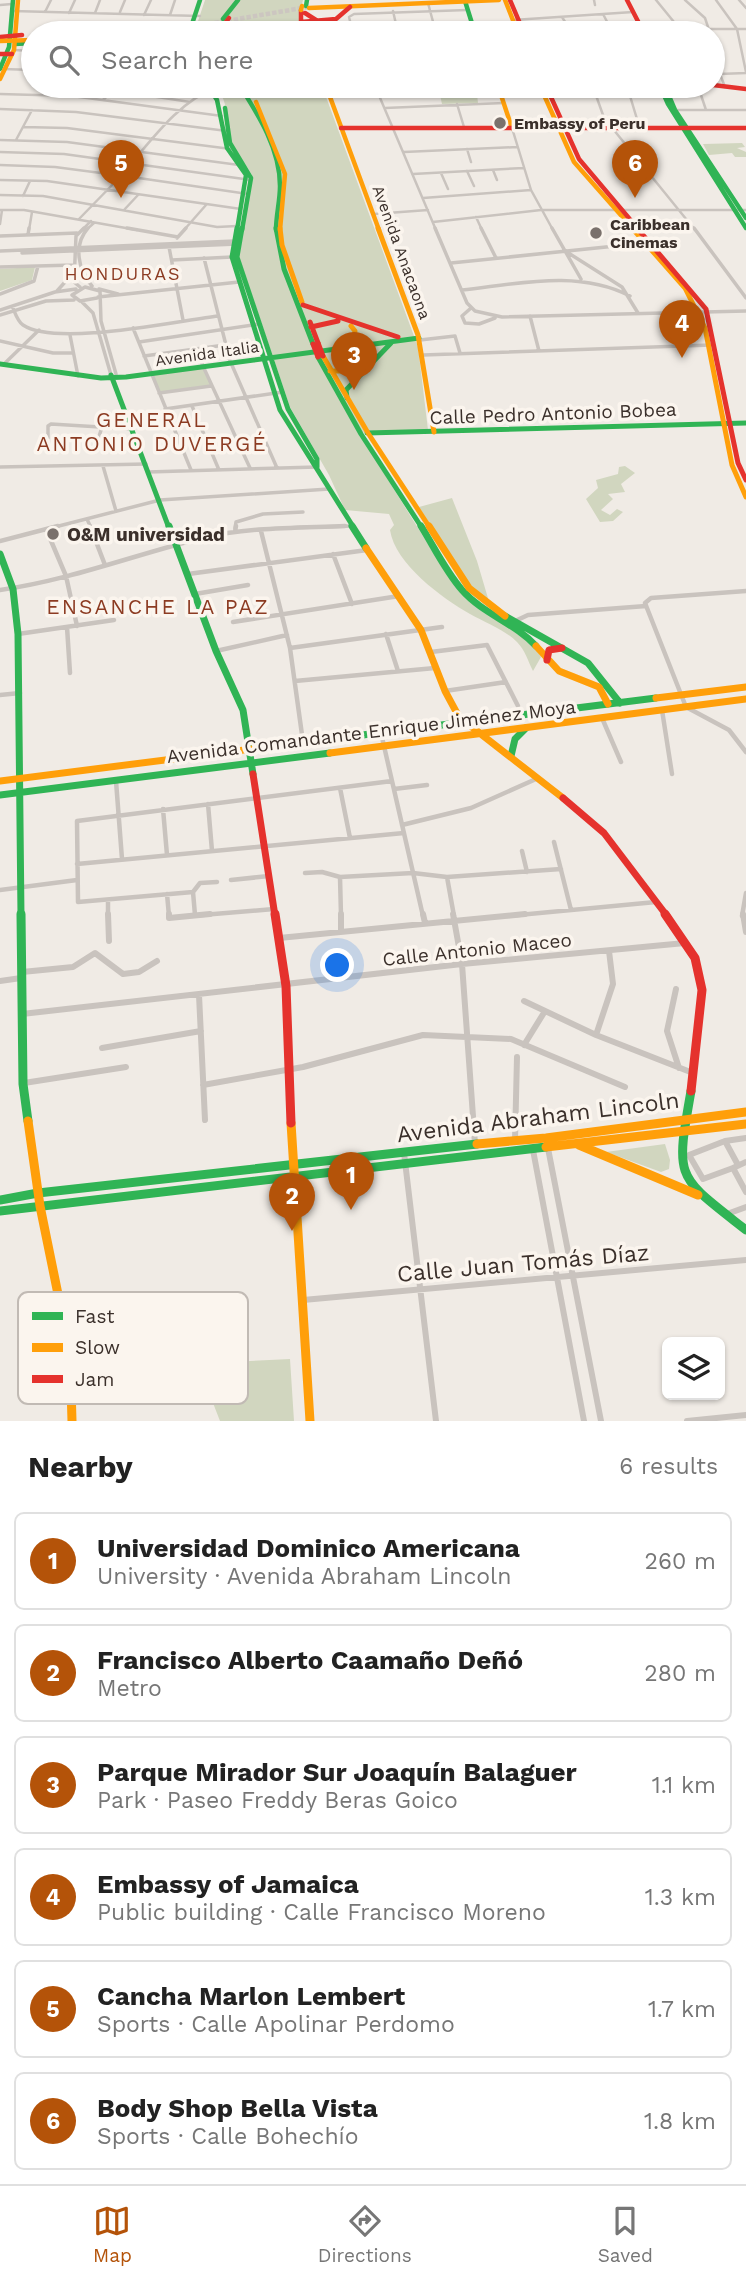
<!DOCTYPE html>
<html lang="en">
<head>
<meta charset="utf-8">
<style>
  :root { --surface:#fff; --page:#f2f2f2; --text:#222; --muted:#767676; --line:#e0e0e0; --accent:#b45309 }
  body { margin:0; font-family:"Work Sans",sans-serif; background:var(--page); color:var(--text) }
  .controls { position:absolute; right:21px; bottom:21px; display:grid; overflow:hidden; border-radius:10px; box-shadow:0 2px 5px #0004 }
  .controls button { width:63px; height:63px; display:grid; place-items:center; padding:0; border:0; border-bottom:2px solid var(--line); background:var(--surface); color:var(--text); font:35px sans-serif }
  .you { position:absolute; left:338px; top:966px; width:24px; height:24px; margin:-18px; border:5px solid #fff; border-radius:50%; background:#1a73e8; box-shadow:0 0 0 10px #1a73e833 }
  .badge { display:grid; place-items:center; width:46px; height:46px; border-radius:50%; background:var(--accent); color:#fff; font-size:23px; font-weight:700 }
  .pin { position:absolute; translate:-50% -58px; filter:drop-shadow(0 2px 4px #0008) }
  .pin::after { content:''; position:absolute; top:37px; width:24px; height:21px; background:inherit; clip-path:polygon(0 0,100% 0,50% 100%) }
  .list { margin:0; padding:0; list-style:none }
  h2 { display:flex; justify-content:space-between; align-items:center; height:91px; margin:0; padding:0 28px; font-size:30px }
  h2 small { font-size:23px; font-weight:400; color:var(--muted) }
  .list li { display:grid; grid-template-columns:46px 1fr auto; gap:21px; align-items:center; box-sizing:border-box; height:98px; margin:0 14px 14px; padding:0 14px; border:2px solid var(--line); border-radius:10px }
  .list b { display:block; font-size:26px; white-space:nowrap }
  .list p { margin:0; font-size:23px; white-space:nowrap; color:var(--muted) }
  .list em { font-size:23px; font-style:normal; color:var(--muted) }
  .icon { flex:none; width:38px; height:38px; fill:none; stroke:currentColor; stroke-width:2; stroke-linecap:round; stroke-linejoin:round }
  .map { position:relative; flex:none; width:746px; height:1421px; overflow:hidden }
  .search { position:absolute; background:var(--surface); box-shadow:0 2px 5px #0004; left:21px; right:21px; top:21px; height:77px; display:flex; align-items:center; gap:18px; box-sizing:border-box; padding:0 24px; border-radius:38px; color:var(--muted); font-size:26px }
  .sheet { height:763px; background:var(--surface) }
  nav { display:flex; justify-content:space-around; align-items:center; box-sizing:border-box; height:98px; border-top:2px solid var(--line); background:var(--surface); font-size:19px; color:var(--muted) }
  nav a { display:grid; justify-items:center; gap:4px }
  nav .on { color:var(--accent) }
  .map>svg:first-child { display:block }
  .green { fill:#d1d6bf }
  .lines { fill:none; stroke-linecap:round; stroke-linejoin:round }
  .primary-tunnel { stroke:#ccc6c0; stroke-width:4.5; stroke-dasharray:4.5 2; stroke-linecap:butt }
  .street-far3 { stroke:#c9c3be; stroke-width:2.5 }
  .street-far2 { stroke:#c9c3be; stroke-width:3.5 }
  .street-far1 { stroke:#c9c3be; stroke-width:4.5 }
  .street { stroke:#c9c3be; stroke-width:6 }
  .fast-far3 { stroke:#30b455; stroke-width:4.5 }
  .fast-far2 { stroke:#30b455; stroke-width:5 }
  .fast-far1 { stroke:#30b455; stroke-width:7 }
  .fast { stroke:#30b455; stroke-width:9 }
  .slow-far3 { stroke:#ff9f0a; stroke-width:4.5 }
  .slow-far2 { stroke:#ff9f0a; stroke-width:5 }
  .slow-far1 { stroke:#ff9f0a; stroke-width:7 }
  .slow { stroke:#ff9f0a; stroke-width:9 }
  .jam-far3 { stroke:#e5322d; stroke-width:4.5 }
  .jam-far2 { stroke:#e5322d; stroke-width:5 }
  .jam-far1 { stroke:#e5322d; stroke-width:7 }
  .jam { stroke:#e5322d; stroke-width:9 }
  .slow-bridge { stroke:#ff9f0a; stroke-width:4.5 }
  .jam-bridge-far1 { stroke:#e5322d; stroke-width:4.5 }
  .jam-bridge { stroke:#e5322d; stroke-width:5 }
  .poi-dot { fill:#7a716c; stroke:#fbf5ee; stroke-width:2.5 }
  .labels { text-anchor:middle; stroke-width:7; stroke-linejoin:round; paint-order:stroke }
  .far-poi-label { font-size:16px; font-weight:bold; fill:#3b302b; stroke:#fbf5ee; text-anchor:start }
  .far-street-label { font-size:16px; fill:#3b302b; stroke:#fbf5ee }
  .far-neighbourhood-label { font-size:18px; letter-spacing:2px; fill:#8c3b22; stroke:#fbf5ee }
  .street-label { font-size:19px; fill:#3b302b; stroke:#fbf5ee }
  .poi-label { font-size:19px; font-weight:bold; fill:#3b302b; stroke:#fbf5ee; text-anchor:start }
  .neighbourhood-label { font-size:21px; letter-spacing:2px; fill:#8c3b22; stroke:#fbf5ee }
  .near-street-label { font-size:23px; fill:#3b302b; stroke:#fbf5ee }
  .key { fill:#fbf5ee; stroke:#c1bab4; stroke-width:2 }
  .key-label { font-size:19px; fill:#3b302b }
</style>
</head>
<body>
<div class="map">
<svg width="746" height="1421" viewBox="0 0 746 1421">
  <rect width="100%" height="100%" fill="#f0ebe5"/>
  <path class="green" d="M205 0H303L299 15 303 33H194Z
    M215 86H322L418 347 428 430 359 433 449 578C476 608 520 623 541 657L533 671C528 661 525 650 517 642 505 630 486 623 470 614 442 598 395 564 390 530L394 525 389 514 345 510 329 475 290 407 239 257 252 175C247 165 239 158 234 148 224 127 232 104 215 86Z
    M453 87 457 95 477 94 478 103 442 104 440 95H415L413 89Z
    M742 143 745 147 737 148 746 152V157H735L732 153 709 155 703 144Z
    M35 267 32 280 0 291V269Z
    M203 367 211 386 159 393 151 375Z
    M625 466 635 473 621 484 625 492 608 494 613 499 601 510 610 515 617 509 623 512 613 521 600 522 586 499 598 488 596 480 618 474 619 467Z
    M452 498 477 561 490 605 468 584 419 507Z
    M665 1144 670 1160 669 1169 661 1172 606 1152Z
    M290 1359 294 1421H220L213 1403 207 1363Z"/>
  <g class="lines">
    <path class="primary-tunnel" d="M208 24 308 7"/>
    <path class="street-far3" d="M594 0 595 5
      M656 0 683 33
      M685 0 705 18 710 33
      M716 0 737 29 746 72
      M739 0 746 8
      M428 3 436 33
      M0 5 12 4
      M13 11 124 14H116
      M393 11 398 33
      M45 12 51 0
      M120 12 125 0
      M69 13 75 0
      M95 13 100 0
      M124 14 200 16
      M603 14 613 33
      M144 15 151 0
      M170 15 175 0
      M562 17 572 33
      M513 20 633 12
      M647 29H746
      M549 30 569 29
      M353 33 349 17 354 14 467 10
      M442 33H475
      M14 50 33 51
      M713 56 725 87
      M3 69 33 70
      M719 74 746 73
      M73 86 112 91
      M138 86 131 93 190 102
      M138 86 200 94
      M375 86 436 230
      M627 86 640 129
      M698 86 706 110
      M593 87 608 129
      M376 89 447 86
      M542 89 665 88
      M0 94 72 96 222 116
      M103 100 118 86
      M457 104 464 127
      M385 108 504 103
      M0 109 76 112 227 131
      M675 110H746
      M23 127 67 128 231 149
      M512 128 531 190 553 230
      M613 129 695 230
      M0 140 67 142 239 165
      M16 140 32 110
      M467 149 471 162
      M0 152 64 154 251 180
      M404 152 517 147
      M0 165 55 167 116 175
      M493 170 497 180
      M467 171 474 186
      M441 173 448 189
      M122 174C149 144 176 103 215 88
      M413 174 524 168
      M125 176 248 194
      M0 180 47 181 241 209
      M0 195 43 196 217 227 237 226
      M23 196 30 181
      M423 198 531 190
      M0 210H24L137 230
      M124 210 138 195
      M374 214 428 210
      M476 217 482 230
      M79 219 119 178
      M433 222 541 210H746
      M0 224 2 210
      M29 230 32 212
      M82 230 91 221
      M86 230 94 223
      M184 230 206 205"/>
    <path class="street-far2" d="M88 228C73 245 78 270 92 286
      M127 228 178 237
      M435 228 467 303 475 311 502 317 746 311
      M481 228 496 258
      M552 228 581 279
      M694 228 746 298
      M28 235 29 228
      M0 236 77 233
      M177 238 186 228
      M169 247 183 320
      M0 251 235 241
      M22 253 237 244
      M570 254 622 287 638 313
      M204 258 230 361
      M172 260 232 257
      M451 263 645 243
      M0 267 74 265
      M80 287 74 282 76 236 84 228
      M99 289 118 294
      M462 290C517 284 578 269 630 296
      M57 291 74 272
      M0 294 34 281 38 266
      M98 297 239 282
      M97 298 80 301 72 295 85 287 100 291 101 321 116 374
      M82 302 93 313 111 375
      M12 306C15 312 17 321 23 325 56 347 176 321 218 316
      M471 308 462 316 465 323 479 324 495 318
      M0 310 55 292 76 289
      M0 315 46 301 74 300
      M530 316 539 351
      M133 328 191 470
      M70 335 78 376
      M420 340 455 336 460 353
      M0 341 53 353H73
      M139 342 259 324
      M423 355 711 345
      M144 356 225 345
      M231 363 277 468
      M4 364 39 330
      M202 364 250 468
      M159 393 211 386
      M192 406 219 470
      M165 409 283 392
      M48 438V426L51 424 133 429
      M96 446 102 427
      M103 466 116 511
      M0 467 146 464
      M148 472 317 467
      M87 519 91 528
      M51 528 160 500 329 489
      M235 528 236 522 263 514 303 512
      M284 528 352 526"/>
    <path class="street-far1" d="M90 526 105 565
      M46 529 66 576 77 626
      M261 531 290 648 303 742
      M235 532 236 526
      M0 541 58 526
      M333 554 352 604
      M188 574 367 550
      M0 590C70 580 134 555 202 538 249 527 297 528 345 526
      M746 591 651 598 645 603 686 707 729 730 746 752
      M195 594 248 585
      M233 622 399 596
      M513 622 528 615 646 606
      M67 627 70 673
      M18 634 114 620
      M386 634 398 671
      M290 648 442 627
      M216 651 287 635
      M431 652 487 645 518 706
      M295 681 435 668
      M445 691 506 682
      M0 695 20 693
      M662 710 672 774
      M602 718 621 762
      M381 733 423 916
      M116 781 122 859
      M340 788 350 838
      M394 789 427 785
      M208 804 212 851
      M163 809 167 855
      M402 825 471 808 536 779
      M554 842 571 910
      M522 851 527 872
      M77 864 404 833
      M305 873 322 872 340 877 413 873 447 877 561 869
      M340 877 341 916
      M447 877 454 916
      M231 880 269 876
      M0 890 77 880
      M193 892 78 902 77 821 392 781
      M193 892 200 883 217 882
      M193 892 195 915
      M167 894 169 916
      M108 900V916
      M190 916 274 909
      M507 916 656 902
      M742 916 746 893"/>
    <path class="street" d="M108 914 109 941
      M169 914V918L210 914
      M341 914V930
      M423 914 425 923
      M453 914 462 964 475 1144
      M743 914 746 932
      M279 938 525 914
      M22 972 73 967 95 953 123 974 139 972 157 961
      M0 981 21 978
      M676 989 667 1031 679 1068
      M199 995 205 1120
      M524 1001 596 1035 693 1073
      M22 1014 462 964 685 943
      M596 1035 613 984 609 951
      M524 1045 545 1011
      M102 1048 201 1031
      M24 1083 126 1067
      M203 1085 303 1067 423 1035 511 1039 625 1087
      M546 1138 601 1421
      M515 1140 517 1057
      M725 1141 746 1138
      M533 1150 584 1421
      M404 1153 436 1421
      M746 1162 733 1168 746 1192
      M733 1168 703 1179 689 1155 725 1141 738 1165
      M727 1214 746 1207
      M303 1300 746 1260
      M687 1421 746 1415"/>
    <path class="fast-far3" d="M465 1 475 33
      M306 6 307 0
      M223 19 238 0
      M189 33 200 0
      M15 44 33 43
      M0 69 9 47 13 0
      M208 86 217 100 227 148 246 175 237 230
      M240 86C259 116 280 149 280 186 280 201 276 215 276 230
      M660 86 668 104 746 228
      M666 89 675 110 746 218
      M225 108 230 143 251 178 242 230"/>
    <path class="fast-far2" d="M237 228 232 257 280 410 354 528
      M242 228 237 257 288 409 317 459V467
      M276 228 284 269 313 344
      M318 357 361 434 422 528
      M0 364 101 378 126 377 419 338
      M111 375 169 528
      M347 398 346 390 391 343
      M367 433 746 423"/>
    <path class="fast-far1" d="M169 526 216 651 243 710 253 774
      M352 526 366 548
      M421 526C434 547 446 572 462 590 483 614 515 623 536 646
      M0 554 13 589 18 634 21 916
      M505 616 588 663 620 703
      M275 746 656 698
      M511 756 515 739 526 728
      M0 795 330 753"/>
    <path class="fast" d="M21 914 23 1084 28 1121
      M691 1091C675 1181 676 1175 746 1230
      M0 1200 38 1193 477 1144
      M0 1211 546 1147"/>
    <path class="slow-far3" d="M505 0 518 33
      M309 8 499 0
      M149 33 185 28
      M0 79 14 50 18 0
      M326 86 379 230
      M498 86 512 128
      M540 86 574 162 634 230
      M256 102 285 174 280 230"/>
    <path class="slow-far2" d="M280 228 282 245 302 302
      M378 228 418 335 434 432
      M632 228 685 288 705 328 732 465 746 497
      M340 345 354 338 355 331 351 326
      M323 356 368 433 430 528
      M330 371H354L368 366V356L352 349"/>
    <path class="slow-far1" d="M429 526 469 588 505 616
      M366 548 421 630 445 691 459 717 563 798
      M536 646 559 671 599 687 608 704
      M656 698 746 687
      M330 753 746 699
      M0 781 275 746"/>
    <path class="slow" d="M28 1121 40 1206 70 1353 72 1421
      M291 1123 310 1421
      M477 1144 546 1138 746 1112
      M579 1145 698 1195
      M546 1147 746 1124"/>
    <path class="jam-far3" d="M510 0 524 33
      M627 0 644 33
      M301 10V22L306 33
      M305 13 316 20
      M301 22 336 19 350 7
      M214 33 218 27
      M0 37 22 35
      M0 54H12
      M713 85 746 89
      M546 86 579 159 639 230
      M341 128H746"/>
    <path class="jam-far2" d="M637 228 706 309 738 463 746 480
      M303 305 398 337
      M310 322 318 343
      M311 327 338 321"/>
    <path class="jam-far1" d="M547 660 549 650 562 648
      M253 774 275 916
      M563 798 604 833 667 916"/>
    <path class="jam" d="M275 914 286 986 291 1123
      M665 914 695 958 702 990 691 1091"/>
    <path class="slow-bridge" d="M301 10 302 6
      M185 30 209 26
      M0 41 33 40"/>
    <path class="jam-bridge-far1" d="M223 26 229 18"/>
    <path class="jam-bridge" d="M318 343 323 356
      M313 344 318 357"/>
  </g>
  <g class="poi-dot">
    <circle cx="500" cy="123" r="7"/>
    <circle cx="596" cy="233" r="7"/>
    <circle cx="53" cy="534" r="7"/>
  </g>
  <g class="labels">
    <g class="far-poi-label">
      <text x="514" y="129">Embassy of Peru</text>
      <text x="610" y="230">Caribbean<tspan x="610" dy="18">Cinemas</tspan></text>
    </g>
    <g class="far-street-label">
      <text transform="translate(402 252) rotate(70)" y="6">Avenida Anacaona</text>
      <text transform="translate(207 353) rotate(-8)" y="6">Avenida Italia</text>
    </g>
    <g class="far-neighbourhood-label">
      <text x="123" y="280">HONDURAS</text>
    </g>
    <g class="street-label">
      <text transform="translate(553 413) rotate(-2)" y="7">Calle Pedro Antonio Bobea</text>
      <text transform="translate(371 731) rotate(-7)" y="7">Avenida Comandante Enrique Jiménez Moya</text>
      <text transform="translate(477 949) rotate(-6)" y="7">Calle Antonio Maceo</text>
    </g>
    <g class="poi-label">
      <text x="67" y="541">O&amp;M universidad</text>
    </g>
    <g class="neighbourhood-label">
      <text x="152" y="427">GENERAL<tspan x="152" dy="24">ANTONIO DUVERGÉ</tspan></text>
      <text x="158" y="614">ENSANCHE LA PAZ</text>
    </g>
    <g class="near-street-label">
      <text transform="translate(538 1117) rotate(-7)" y="8">Avenida Abraham Lincoln</text>
      <text transform="translate(523 1263) rotate(-5)" y="8">Calle Juan Tomás Díaz</text>
    </g>
  </g>
  <rect x="18" y="1292" width="230" height="112" rx="10" class="key"/>
  <rect x="32" y="1312" width="31" height="8" fill="#30b455"/>
  <rect x="32" y="1343" width="31" height="9" fill="#ff9f0a"/>
  <rect x="32" y="1375" width="31" height="8" fill="#e5322d"/>
  <g class="key-label">
    <text x="75" y="1323">Fast</text>
    <text x="75" y="1354">Slow</text>
    <text x="75" y="1386">Jam</text>
  </g>
</svg>
<div class="controls">
<button><svg class="icon" aria-label="layers" viewBox="0 0 24 24"><path d="M12 4l9 5-9 5-9-5zM3 14l9 5 9-5"/></svg></button>
</div>
<div class="you"></div>
<div class="pin badge" style="left:351px;top:1210px">1</div>
<div class="pin badge" style="left:292px;top:1231px">2</div>
<div class="pin badge" style="left:354px;top:390px">3</div>
<div class="pin badge" style="left:682px;top:358px">4</div>
<div class="pin badge" style="left:121px;top:198px">5</div>
<div class="pin badge" style="left:635px;top:198px">6</div>
<div class="search"><svg class="icon" aria-label="search" viewBox="0 0 24 24"><circle cx="10" cy="10" r="6"/><path d="M15 15l6 6"/></svg>Search here</div>
</div>
<section class="sheet">
<h2>Nearby<small>6 results</small></h2>
<ul class="list">
<li><span class="badge">1</span><div><b>Universidad Dominico Americana</b><p>University · Avenida Abraham Lincoln</p></div><em>260 m</em></li>
<li><span class="badge">2</span><div><b>Francisco Alberto Caamaño Deñó</b><p>Metro</p></div><em>280 m</em></li>
<li><span class="badge">3</span><div><b>Parque Mirador Sur Joaquín Balaguer</b><p>Park · Paseo Freddy Beras Goico</p></div><em>1.1 km</em></li>
<li><span class="badge">4</span><div><b>Embassy of Jamaica</b><p>Public building · Calle Francisco Moreno</p></div><em>1.3 km</em></li>
<li><span class="badge">5</span><div><b>Cancha Marlon Lembert</b><p>Sports · Calle Apolinar Perdomo</p></div><em>1.7 km</em></li>
<li><span class="badge">6</span><div><b>Body Shop Bella Vista</b><p>Sports · Calle Bohechío</p></div><em>1.8 km</em></li>
</ul>
</section>
<nav>
<a class="on"><svg class="icon" aria-label="map" viewBox="0 0 24 24"><path d="M3 6l6-2 6 2 6-2v14l-6 2-6-2-6 2zM9 4v14M15 6v14"/></svg>Map</a>
<a><svg class="icon" aria-label="directions" viewBox="0 0 24 24"><path d="M12 3l9 9-9 9-9-9zM9 14v-3h6M13 9l2 2-2 2"/></svg>Directions</a>
<a><svg class="icon" aria-label="saved" viewBox="0 0 24 24"><path d="M7 4h10v16l-5-4-5 4z"/></svg>Saved</a>
</nav>
</body>
</html>
